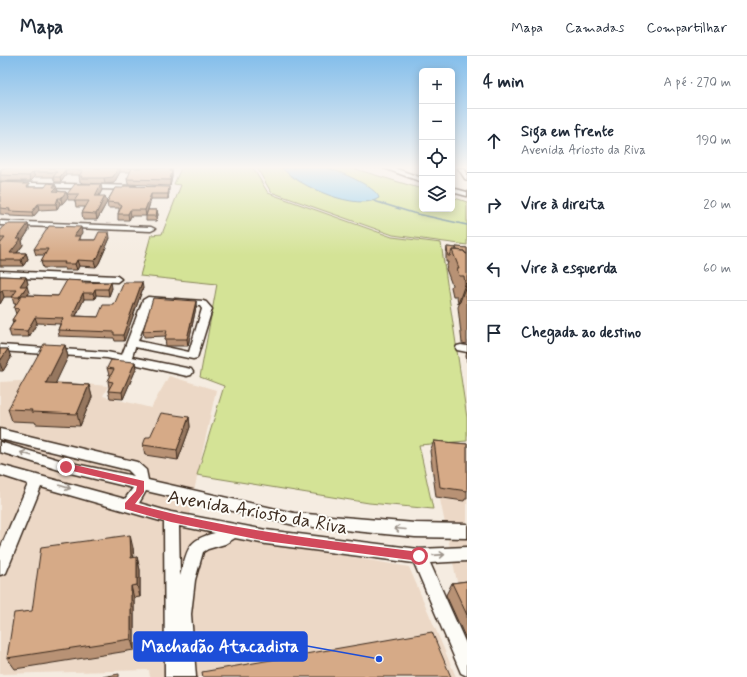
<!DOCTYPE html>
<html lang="pt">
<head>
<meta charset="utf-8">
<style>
  :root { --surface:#fff; --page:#f6f6f7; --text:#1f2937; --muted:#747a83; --line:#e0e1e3 }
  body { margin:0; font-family:Mynerve,sans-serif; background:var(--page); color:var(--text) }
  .controls { position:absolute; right:12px; top:12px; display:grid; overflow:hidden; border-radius:6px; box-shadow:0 2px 10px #0003 }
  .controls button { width:36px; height:36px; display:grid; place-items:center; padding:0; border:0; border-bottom:1px solid var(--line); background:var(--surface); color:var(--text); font:20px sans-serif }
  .stop { position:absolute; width:12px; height:12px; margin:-9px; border:3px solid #d1495b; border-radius:50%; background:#fff }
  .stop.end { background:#d1495b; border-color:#fff; box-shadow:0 1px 4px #0008 }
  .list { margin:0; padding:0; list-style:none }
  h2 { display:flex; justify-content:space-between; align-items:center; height:52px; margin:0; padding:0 16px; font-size:17px }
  h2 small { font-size:13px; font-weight:400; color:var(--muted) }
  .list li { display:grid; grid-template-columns:26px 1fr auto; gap:12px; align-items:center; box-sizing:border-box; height:64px; padding:0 16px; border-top:1px solid var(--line) }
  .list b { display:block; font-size:15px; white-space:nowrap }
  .list p { margin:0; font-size:13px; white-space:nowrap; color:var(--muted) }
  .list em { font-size:13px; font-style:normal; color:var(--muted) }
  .icon { flex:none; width:22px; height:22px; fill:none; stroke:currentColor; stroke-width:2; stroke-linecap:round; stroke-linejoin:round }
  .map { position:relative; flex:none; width:467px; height:621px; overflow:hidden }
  header { display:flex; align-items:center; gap:24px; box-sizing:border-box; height:56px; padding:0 20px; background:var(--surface); border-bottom:1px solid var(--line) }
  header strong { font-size:19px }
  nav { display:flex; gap:22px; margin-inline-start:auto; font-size:14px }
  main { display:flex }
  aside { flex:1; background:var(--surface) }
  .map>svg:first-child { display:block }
  .built { fill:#ecd8c6 }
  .green { fill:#d4e396; stroke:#88865a }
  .water { fill:#8eceef; stroke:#6d8c9b }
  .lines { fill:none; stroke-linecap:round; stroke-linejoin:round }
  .stream { stroke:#6d8c9b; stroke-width:1.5 }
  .minor-casing { stroke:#3b2a1e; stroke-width:3 }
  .minor { fill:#fdfcf7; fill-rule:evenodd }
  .wall { fill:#b89274; stroke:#3b2a1e }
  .shaded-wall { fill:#96775e; stroke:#3b2a1e }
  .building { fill:#d6aa87; stroke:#3b2a1e }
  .oneway { stroke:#9c938a }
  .route { fill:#d1495b }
  .labels { text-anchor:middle; stroke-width:4; stroke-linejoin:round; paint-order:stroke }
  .near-street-label { font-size:19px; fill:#3b2a1e; stroke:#fdfcf7 }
  .leader { fill:none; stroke:#1d4ed8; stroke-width:1.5 }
  .callout-dot { fill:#1d4ed8; stroke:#fdfcf7; stroke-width:1.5 }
  .callout { fill:#1d4ed8; stroke:#1d4ed8; stroke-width:1.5 }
  .callout-label { font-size:17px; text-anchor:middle; font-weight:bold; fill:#fff }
</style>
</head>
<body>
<header>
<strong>Mapa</strong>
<nav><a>Mapa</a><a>Camadas</a><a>Compartilhar</a></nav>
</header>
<main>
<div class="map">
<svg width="467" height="621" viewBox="0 0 467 621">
  <rect width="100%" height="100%" fill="#f5ece1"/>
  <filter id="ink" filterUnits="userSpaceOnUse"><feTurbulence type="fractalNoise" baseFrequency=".025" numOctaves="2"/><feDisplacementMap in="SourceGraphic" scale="8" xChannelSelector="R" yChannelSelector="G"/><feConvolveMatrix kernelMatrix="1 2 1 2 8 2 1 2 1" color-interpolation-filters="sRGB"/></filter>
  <g filter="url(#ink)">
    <path class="built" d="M169 320 216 334 186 472 409 511 456 621H150L149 614 0 618V326L38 324 108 330 103 340 151 352Z
      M467 391V574L430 395Z"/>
    <path class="green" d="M181 112H253L268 137 392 181 441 187 467 362V385L419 389 433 453 369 447 197 419 224 330 200 321 217 228 140 220 151 179 162 178 181 129 174 128Z
      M257 112H352L422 133V153H452V141L467 146V189L393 179 271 136Z"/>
    <path class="water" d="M282 112C296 112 312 110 326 112 337 114 377 131 379 142 358 156 298 130 282 112Z"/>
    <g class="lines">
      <path class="stream" d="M374 145 413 157 467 169"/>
      <defs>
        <path id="minor" d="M384 112H394L422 122V126Z
          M458 112H464L467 117V124L465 123Z
          M0 126 135 130 138 132 135 134 0 130Z
          M452 132 467 136V140L452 136Z
          M0 165 151 171 155 173 151 175 0 169Z
          M0 215 117 220 121 223 117 226 0 221Z
          M148 241 203 245 206 246 212 253 197 302 193 303 135 291 132 301 191 313 193 316 191 319 187 320 107 302 0 295V289L107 296 122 299 143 244ZM152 247 200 250 202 253 189 296 138 285Z
          M461 289 467 290V296L457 294 456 292 457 290Z
          M0 373 137 406 146 414 148 424 294 457 415 467 467 468V482L415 481 294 469 146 435 139 447 171 456 266 474 419 493 467 491V505L430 507 467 590V620L461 617 414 507 266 488 235 482 225 488 208 493 203 496 195 524 191 558 196 621H165L164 466 41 431 6 517 0 519V493L28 428 0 419V409L125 443 133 432 66 416 0 396V386L66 406 134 420 128 414 0 383ZM179 470 215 477C186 484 188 494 180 520Z"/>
      </defs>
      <use href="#minor" class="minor-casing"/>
      <use href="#minor" class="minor"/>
    </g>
    <path class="wall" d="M2 112H173L172 115V121L170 130 128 128 127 123 131 116H120L114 127 105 128 82 127 81 126H80L79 120V119H66L61 126H55L53 121H35L31 125H0V115Z
      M0 126 29 128V131H45L55 128 58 135 66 136 68 141 62 148H60L57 153 39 154 33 161 10 160V159L0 158Z
      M115 132 169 136 168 143H151L148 154H157L158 159 156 165H146V160L147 157 146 160H131L129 164H118V158L119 154V152H108L107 146Z
      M102 134 99 140 107 146 97 164H83L82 157 85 151H76L75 144H68L67 138Z
      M28 168 29 174 22 185 23 189 17 197H26L28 203 23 210H0V175Z
      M82 177 79 180 81 184H95L110 182 99 207 96 211 79 210 77 214H65V212H43L41 206 45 199H36L34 193Z
      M447 191 456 192V191L467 192V288L462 287 458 251 460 246 458 248 457 240H453L451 231 452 229 446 213 448 206H446V197Z
      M0 220 26 221 28 228 26 230 29 237 28 239 58 240 83 227 112 232 109 240 96 239 95 243H84L76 260 98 261 114 249 143 232 124 285H115L114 282 59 280 58 274 60 268 37 267 29 281H11L9 274 13 267 12 264 16 258 14 252 16 248H14L12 241H4L0 248Z
      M196 245V251L188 290H166L165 283 166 280 144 281 143 275Z
      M65 289 68 301 55 327 89 329 92 341 80 370 36 368 35 366 12 365 8 353Z
      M0 293H8L11 302 3 315H0Z
      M467 296V306L466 300Z
      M135 306 136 313 123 343 110 342 108 335 109 332 108 325 111 319H109L107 312Z
      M189 361 190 371 178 404 145 399 143 389Z
      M434 385 467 388V443H465L464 445 436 441 430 395Z
      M133 492 134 502 137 501 140 514V541L134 542V594L15 613 7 602 32 555Z
      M467 525V583H466L446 539 452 527Z"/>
    <path class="shaded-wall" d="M118 112H120V116L114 127 105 128 104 122Z
      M65 114 66 119 61 126 60 121Z
      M172 115V121L170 130V124Z
      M33 116 35 121 31 125 29 120Z
      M55 128 58 136 55 141 53 131Z
      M101 128 102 134 96 146 95 140Z
      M169 131V136L168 143V138Z
      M66 136 68 141 62 148 61 142Z
      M151 138V143L146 160 145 154Z
      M105 140 107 146 97 164 96 158Z
      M58 142 60 148 57 153 56 148Z
      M38 148 39 154 33 161 32 156Z
      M130 154 131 160 129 164 128 158Z
      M157 154 158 159 156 165V160Z
      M28 168 29 174 22 185 23 189 12 203 10 197 17 183Z
      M81 171 82 177 75 186 74 180Z
      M109 176 110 182 99 207 96 211 94 205Z
      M26 197 28 203 23 210 21 204Z
      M77 204 79 210 77 214 75 208Z
      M26 221 28 228 22 237 20 230Z
      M111 226 112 232 109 240 108 233Z
      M142 226 143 232 124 285 123 279Z
      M467 226 460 246 458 248 465 228Z
      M27 230 29 237 21 248 19 241Z
      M95 233 96 239 95 243 93 237Z
      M2 234 4 241 0 248V237Z
      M83 237 84 243 73 266 72 260Z
      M196 245V251L188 290 187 283Z
      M35 261 37 267 29 281 27 275Z
      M65 289 68 301 50 339 46 327Z
      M8 293 11 302 3 315 0 308V305Z
      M135 306 136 313 123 343 122 336Z
      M89 329 92 341 80 370 77 358Z
      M189 361 190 371 178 404 177 394Z
      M130 479 133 492 134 515 131 502Z
      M137 501 140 514V541L137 529Z
      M131 530 134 542V594L131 583Z"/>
    <path class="building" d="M2 112H118L113 121 104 122H81L82 120H79L83 114H65L60 121H53L57 116H33L29 120 0 119V118L2 115H0Z
      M132 112H171L170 115H172L170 124 127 123Z
      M0 126 24 127 23 128H29L27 131H45L48 127 55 128 53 131H57L53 135 66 136 61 142H58L56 148H38L32 156 9 155 10 153 0 152Z
      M75 128H101L95 140H105L96 158 82 157 89 145H74L79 138H67Z
      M124 130 169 131 168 138H151L145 154H130L128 158H118L122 149H119V147L107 146 115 132H123Z
      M148 154H157L156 160H146Z
      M6 168H28L17 183H21L10 197H26L21 204H0V188L5 182H0V175Z
      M49 170 81 171 74 180H80L78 184H95L99 176H109L98 201 94 205 77 204 75 208H64L65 206H41L48 193H34Z
      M447 191 456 192V194H452L450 200H448Z
      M456 191 467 192V198L465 197 464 195 457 194Z
      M452 194 464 195 465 197 467 198V226L465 228 464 220H459L457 212H459Z
      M0 220 26 221 20 230H27L19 241H12L17 234H2L0 237Z
      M67 224 83 225 82 227 111 226 108 233H95L93 237H83L72 260 98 261 103 249H114L124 226H142L123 279H114V276L58 274 63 262 35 261 27 275 9 274 15 264H12L19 253 14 252 22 239 58 240Z
      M465 231H467V246Z
      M153 242 196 245 187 283H165L167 274 143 275Z
      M44 288 65 289 46 327 89 329 77 358 31 356 32 354 8 353Z
      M0 293H8L0 305Z
      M111 304 135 306 122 336 108 335 113 326 108 325 114 313 107 312Z
      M161 357 189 361 177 394 143 389 146 381H150Z
      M434 385 467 388V435L440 431Z
      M130 479 131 502 137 501V529L131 530V583L7 602 14 557 32 555 41 491Z
      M467 525V559L452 527Z
      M432 576 451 621H203L202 616Z
      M119 618V621H102Z"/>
    <defs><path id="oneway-shaft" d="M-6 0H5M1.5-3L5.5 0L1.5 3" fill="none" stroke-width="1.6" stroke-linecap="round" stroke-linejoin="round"/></defs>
    <g class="oneway">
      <use href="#oneway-shaft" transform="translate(26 398) rotate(-163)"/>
      <use href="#oneway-shaft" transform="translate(65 431) rotate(16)"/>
      <use href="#oneway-shaft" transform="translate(400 473) rotate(-175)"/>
      <use href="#oneway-shaft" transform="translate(439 499) rotate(-4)"/>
    </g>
  </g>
  <linearGradient id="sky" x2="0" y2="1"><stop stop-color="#84beeb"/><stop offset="0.56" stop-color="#faf6f2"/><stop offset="1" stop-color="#faf6f2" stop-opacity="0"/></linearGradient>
  <rect width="467" height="199" fill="url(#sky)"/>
  <path class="route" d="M66 407 144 425V436L135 448C228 474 323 484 419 496L424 500 419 505 266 485 171 466 125 453V447L136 435 137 430 64 413V408Z"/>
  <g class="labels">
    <g class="near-street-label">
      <text transform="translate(258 455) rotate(10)" y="7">Avenida Ariosto da Riva</text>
    </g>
  </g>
  <path class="leader" d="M379 603L307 590"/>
  <circle class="callout-dot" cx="379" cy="603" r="4"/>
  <rect class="callout" x="134" y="576" width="173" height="29" rx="4"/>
  <g class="callout-label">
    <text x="220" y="596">Machadão Atacadista</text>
  </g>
</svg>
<div class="controls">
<button>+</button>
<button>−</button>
<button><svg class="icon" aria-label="locate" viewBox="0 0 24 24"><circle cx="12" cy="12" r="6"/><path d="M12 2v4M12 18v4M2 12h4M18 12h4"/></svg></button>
<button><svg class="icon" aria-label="layers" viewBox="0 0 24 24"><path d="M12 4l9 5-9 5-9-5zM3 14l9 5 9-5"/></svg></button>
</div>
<div class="stop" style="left:419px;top:500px"></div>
<div class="stop end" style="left:66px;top:411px"></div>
</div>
<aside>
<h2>4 min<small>A pé · 270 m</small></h2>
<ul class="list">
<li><svg class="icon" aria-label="ahead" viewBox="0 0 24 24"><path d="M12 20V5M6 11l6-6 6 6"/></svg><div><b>Siga em frente</b><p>Avenida Ariosto da Riva</p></div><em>190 m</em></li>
<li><svg class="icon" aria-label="right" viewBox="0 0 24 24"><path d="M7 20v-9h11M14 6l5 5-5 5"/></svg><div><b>Vire à direita</b></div><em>20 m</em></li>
<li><svg class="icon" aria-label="left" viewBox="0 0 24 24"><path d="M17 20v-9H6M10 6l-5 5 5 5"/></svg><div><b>Vire à esquerda</b></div><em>60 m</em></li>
<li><svg class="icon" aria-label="arrive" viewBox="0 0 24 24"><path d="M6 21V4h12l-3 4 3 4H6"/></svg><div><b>Chegada ao destino</b></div></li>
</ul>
</aside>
</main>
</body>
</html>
